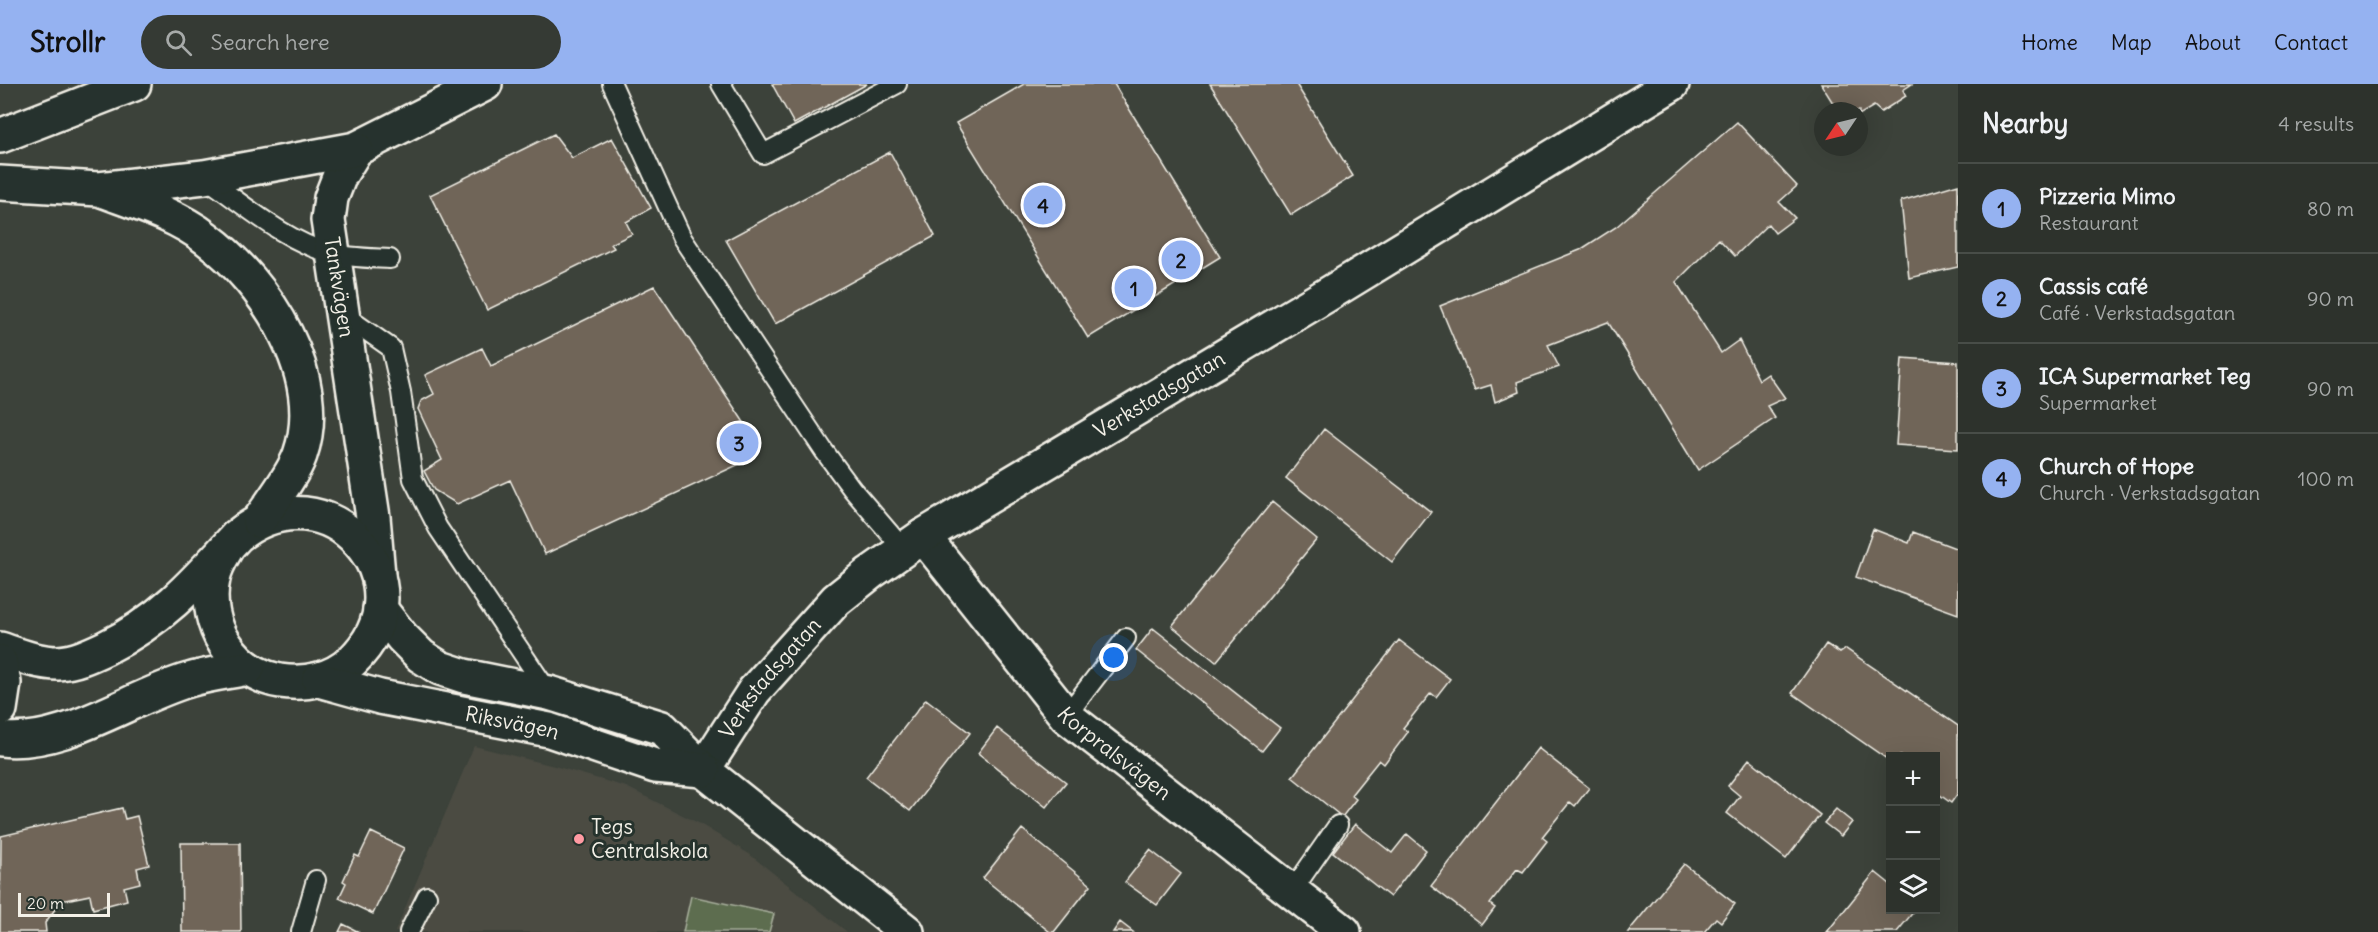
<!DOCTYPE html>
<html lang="en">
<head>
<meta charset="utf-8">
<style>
  :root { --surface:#2d322c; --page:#353a34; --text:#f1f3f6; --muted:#a7aaa9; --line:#484d48; --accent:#95b2f1 }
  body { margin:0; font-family:Delius,sans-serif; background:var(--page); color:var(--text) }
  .controls { position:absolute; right:18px; bottom:18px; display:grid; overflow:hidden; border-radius:0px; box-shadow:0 6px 24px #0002 }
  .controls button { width:54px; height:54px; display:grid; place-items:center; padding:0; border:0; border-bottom:2px solid var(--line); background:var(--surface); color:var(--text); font:30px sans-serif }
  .compass { position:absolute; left:1814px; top:18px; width:54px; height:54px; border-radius:50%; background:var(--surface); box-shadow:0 6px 24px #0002; rotate:235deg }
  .scale { position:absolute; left:18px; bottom:15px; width:92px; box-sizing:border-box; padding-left:6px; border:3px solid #f4f1e8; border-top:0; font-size:16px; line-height:21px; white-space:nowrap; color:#f4f1e8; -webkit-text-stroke:4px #26332d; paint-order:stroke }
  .you { position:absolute; left:1114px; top:574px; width:21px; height:21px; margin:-15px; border:4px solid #fff; border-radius:50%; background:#1a73e8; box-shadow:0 0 0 9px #1a73e833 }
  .badge { display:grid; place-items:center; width:39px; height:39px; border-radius:50%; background:var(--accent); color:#111; font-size:20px; font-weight:700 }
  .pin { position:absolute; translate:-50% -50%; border:3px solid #fff; box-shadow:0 2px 6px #0006 }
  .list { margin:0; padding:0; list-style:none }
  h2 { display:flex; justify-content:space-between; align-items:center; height:78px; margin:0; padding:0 24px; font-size:26px }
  h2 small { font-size:20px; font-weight:400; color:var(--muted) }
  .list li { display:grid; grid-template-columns:39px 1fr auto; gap:18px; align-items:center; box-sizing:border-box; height:90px; padding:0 24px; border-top:2px solid var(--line) }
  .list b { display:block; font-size:22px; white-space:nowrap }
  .list p { margin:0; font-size:20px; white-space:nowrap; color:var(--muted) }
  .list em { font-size:20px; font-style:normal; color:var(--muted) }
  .icon { flex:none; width:33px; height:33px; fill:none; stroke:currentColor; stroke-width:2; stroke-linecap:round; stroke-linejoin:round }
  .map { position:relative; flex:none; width:1958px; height:848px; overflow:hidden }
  header { display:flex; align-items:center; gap:36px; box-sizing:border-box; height:84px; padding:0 30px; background:var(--accent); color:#111 }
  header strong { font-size:28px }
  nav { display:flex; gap:33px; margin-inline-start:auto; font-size:21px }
  .search { width:420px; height:54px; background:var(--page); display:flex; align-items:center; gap:15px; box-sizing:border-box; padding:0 21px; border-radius:33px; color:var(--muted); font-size:22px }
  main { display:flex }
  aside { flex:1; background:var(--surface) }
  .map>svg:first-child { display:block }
  .built { fill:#4c4c43 }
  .green { fill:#5d6d50; stroke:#a8af9c; stroke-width:1.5 }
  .building { fill:#706559; stroke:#f4f1e8; stroke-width:1.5 }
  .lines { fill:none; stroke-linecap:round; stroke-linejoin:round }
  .service-casing { stroke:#f4f1e8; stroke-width:22 }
  .minor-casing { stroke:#f4f1e8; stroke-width:38 }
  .tertiary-casing { stroke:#f4f1e8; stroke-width:38 }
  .secondary-casing { stroke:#f4f1e8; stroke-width:38 }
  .service { stroke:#26332d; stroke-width:18 }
  .minor { stroke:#26332d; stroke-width:33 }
  .tertiary { stroke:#26332d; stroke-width:33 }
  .secondary { stroke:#26332d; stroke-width:33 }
  .poi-dot { fill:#ff9aa2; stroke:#26332d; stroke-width:2 }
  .labels { text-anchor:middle; stroke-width:6; stroke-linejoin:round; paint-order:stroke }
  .street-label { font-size:21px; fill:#f4f1e8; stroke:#26332d }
  .poi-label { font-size:21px; fill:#f4f1e8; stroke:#26332d; text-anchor:start }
</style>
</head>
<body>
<header>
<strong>Strollr</strong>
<div class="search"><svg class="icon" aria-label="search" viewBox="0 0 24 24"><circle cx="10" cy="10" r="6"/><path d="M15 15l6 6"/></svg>Search here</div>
<nav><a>Home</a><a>Map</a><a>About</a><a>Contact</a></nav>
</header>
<main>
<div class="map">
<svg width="1958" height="848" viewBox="0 0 1958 848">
  <rect width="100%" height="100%" fill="#3c423a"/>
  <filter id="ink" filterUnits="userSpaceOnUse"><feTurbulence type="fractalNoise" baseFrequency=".0167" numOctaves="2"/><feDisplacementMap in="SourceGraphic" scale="12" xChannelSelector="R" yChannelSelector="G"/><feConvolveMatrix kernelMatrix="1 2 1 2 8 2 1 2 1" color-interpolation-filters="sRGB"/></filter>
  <g filter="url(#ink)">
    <path class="built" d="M474 662 554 682 626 703 700 740 749 770 847 848H395Z"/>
    <path class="green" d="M691 812 774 830 769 848H683Z"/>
    <path class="building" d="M772 0H867L794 40Z
      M1024 0H1114L1220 173 1088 254 956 39Z
      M1210 0H1296L1353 92 1291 131Z
      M1821 0H1912L1903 6 1906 12 1881 28 1874 22 1859 31V27H1851L1849 24 1845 27H1838Z
      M1737 38 1797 102 1779 118 1795 134 1775 149 1768 140 1735 172 1719 155 1676 198 1721 269 1739 256 1759 296 1768 290 1785 314 1767 322 1775 334 1698 386 1608 238 1548 261 1559 283 1517 298 1519 308 1495 318 1491 301 1475 306 1440 222 1580 166 1616 143Z
      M554 50 572 74 612 54 651 124 626 138 632 150 611 160 614 164 487 226 430 111Z
      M890 68 935 152 775 240 726 156Z
      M1958 100V183L1909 194 1901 117Z
      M654 202 755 355 744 378 545 470 510 396 457 420 434 406 424 387 442 376 418 325 421 317 434 310 425 291 482 264 491 282Z
      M1902 274 1958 278V365L1896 361Z
      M1324 345 1431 428 1392 478 1286 394Z
      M1272 418 1317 455 1216 578 1172 542Z
      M1873 445 1909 459 1913 448 1958 465V530L1856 493Z
      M1153 544 1280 644 1262 667 1136 566Z
      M1399 556 1450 595 1436 613 1431 609 1418 625 1403 644 1408 648 1384 680 1379 676 1351 711 1356 715 1342 733 1292 693Z
      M1826 560 1840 569 1846 565 1958 642V709L1951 719 1936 708V672H1890V677L1792 609Z
      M926 615 970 649 910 727 866 693Z
      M997 644 1066 698 1046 723 978 669Z
      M1538 664 1589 704 1575 722 1570 718 1542 753 1547 757 1523 788 1517 785 1490 820 1495 824 1482 841 1431 802Z
      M1749 675 1820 731 1786 775 1727 729 1740 712 1728 702Z
      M122 724 125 735 137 732 149 781 137 784 140 799 124 803 127 816 93 825 90 811 61 817 45 839 46 848H0L1 752Z
      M1836 725 1852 738 1841 752 1824 739Z
      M1355 740 1392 769 1407 750 1426 766 1390 813 1333 768Z
      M1022 745 1091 801 1054 848H1050L983 794Z
      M371 748 404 764 373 830 339 814 346 799 343 797 355 771 359 773Z
      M181 759H240L241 848H182Z
      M1150 766 1181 790 1157 821 1125 798Z
      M1684 780 1735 820 1721 838 1716 834 1704 848H1628Z
      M1875 788 1890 800V826H1915L1897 848H1827Z
      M1120 838 1133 848H1113Z
      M343 840 359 848H339Z"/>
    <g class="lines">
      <defs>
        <path id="service" d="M612 0 682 154 824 367 852 405 904 466
          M721 0 763 70 897 0
          M204 93C242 119 286 158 330 169 349 174 371 174 390 175
          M344 231 391 264 401 308 413 395 438 444 549 609
          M1066 632 1126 554
          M1292 807 1338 741
          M301 848 316 796
          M409 848 427 812"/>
        <g id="minor">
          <path id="s1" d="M923 452 1066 632 1344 848"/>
          <path d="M378 491 373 433 328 136 331 114 340 91 356 65 485 0"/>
          <path id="s2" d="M703 686 754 607 836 516 870 489 923 452 1325 212 1672 0"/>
        </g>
        <g id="tertiary">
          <path d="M380 525 402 553 421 572 440 584 464 592 549 609 662 644 703 686 907 848"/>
          <path d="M0 565C18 571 38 579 58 579 75 578 90 571 105 564 162 536 195 498 237 452 328 379 433 500 352 577 333 595 306 601 280 597 233 589 203 540 213 495 215 482 222 472 228 462"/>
          <path d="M0 578 4 599 0 625"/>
          <path id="s3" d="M319 596 380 613 549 646 655 682 703 686"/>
          <path d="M0 655C64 663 129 613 189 596 208 590 228 588 248 584"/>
        </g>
        <path id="secondary" d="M0 52 134 0
          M0 99 99 105 204 93 356 65
          M99 105C136 119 175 130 206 154 267 199 327 293 300 371 293 391 271 419 259 437"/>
      </defs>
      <use href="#service" class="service-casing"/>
      <use href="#minor" class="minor-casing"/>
      <use href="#tertiary" class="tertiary-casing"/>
      <use href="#secondary" class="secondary-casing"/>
      <use href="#service" class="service"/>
      <use href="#minor" class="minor"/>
      <use href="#tertiary" class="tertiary"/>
      <use href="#secondary" class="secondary"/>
    </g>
  </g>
  <circle class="poi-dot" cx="579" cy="755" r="6"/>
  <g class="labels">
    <g class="street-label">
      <text transform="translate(339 203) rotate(81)" y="7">Tankvägen</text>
      <text dy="7" stroke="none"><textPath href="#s2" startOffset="600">Verkstadsgatan</textPath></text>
      <text dy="7" stroke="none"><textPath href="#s2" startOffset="114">Verkstadsgatan</textPath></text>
      <text dy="7" stroke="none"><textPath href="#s3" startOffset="198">Riksvägen</textPath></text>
      <text dy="7" stroke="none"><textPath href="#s1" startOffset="291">Korpralsvägen</textPath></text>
    </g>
    <g class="poi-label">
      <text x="591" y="750">Tegs<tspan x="591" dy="24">Centralskola</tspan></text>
    </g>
  </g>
</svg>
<div class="controls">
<button>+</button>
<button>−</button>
<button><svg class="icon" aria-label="layers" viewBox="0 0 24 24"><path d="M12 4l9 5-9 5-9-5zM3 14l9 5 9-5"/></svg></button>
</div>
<svg class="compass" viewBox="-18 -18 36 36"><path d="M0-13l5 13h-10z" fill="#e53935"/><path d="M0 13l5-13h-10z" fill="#a7aaa9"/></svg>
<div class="scale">20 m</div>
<div class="you"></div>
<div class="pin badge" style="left:1134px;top:204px">1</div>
<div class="pin badge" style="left:1181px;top:176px">2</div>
<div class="pin badge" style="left:739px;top:359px">3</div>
<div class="pin badge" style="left:1043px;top:121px">4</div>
</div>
<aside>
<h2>Nearby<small>4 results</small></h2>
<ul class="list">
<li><span class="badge">1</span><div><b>Pizzeria Mimo</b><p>Restaurant</p></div><em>80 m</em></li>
<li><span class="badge">2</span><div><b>Cassis café</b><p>Café · Verkstadsgatan</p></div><em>90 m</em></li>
<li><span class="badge">3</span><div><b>ICA Supermarket Teg</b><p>Supermarket</p></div><em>90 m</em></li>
<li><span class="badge">4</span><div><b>Church of Hope</b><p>Church · Verkstadsgatan</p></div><em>100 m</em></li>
</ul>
</aside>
</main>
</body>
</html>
